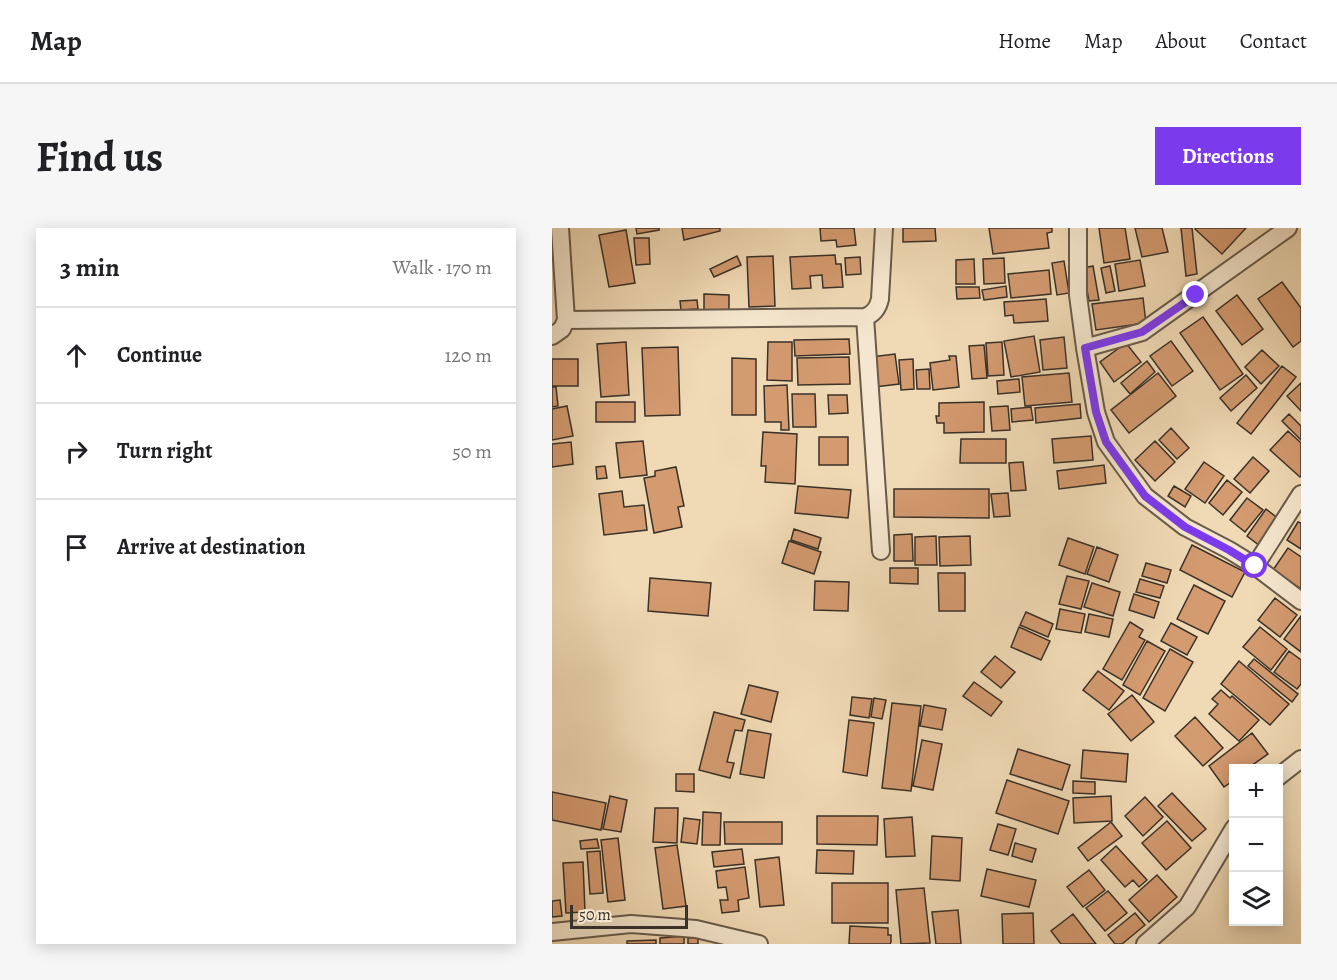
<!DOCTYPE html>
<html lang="en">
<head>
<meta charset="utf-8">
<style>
  :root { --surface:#fff; --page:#f6f6f6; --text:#202124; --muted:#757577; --line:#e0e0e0; --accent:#7c3aed }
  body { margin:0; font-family:Alegreya,serif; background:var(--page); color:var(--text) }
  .controls { position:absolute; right:18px; bottom:18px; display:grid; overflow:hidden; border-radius:0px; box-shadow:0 3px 15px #0003 }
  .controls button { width:54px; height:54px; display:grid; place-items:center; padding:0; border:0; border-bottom:2px solid var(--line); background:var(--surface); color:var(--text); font:30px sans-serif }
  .scale { position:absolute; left:18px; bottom:15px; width:118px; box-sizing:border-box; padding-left:6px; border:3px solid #3a3128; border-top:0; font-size:16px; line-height:21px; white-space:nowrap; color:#3a3128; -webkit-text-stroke:4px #f5e7cf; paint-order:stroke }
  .stop { position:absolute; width:18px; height:18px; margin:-14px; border:4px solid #7c3aed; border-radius:50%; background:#fff }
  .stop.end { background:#7c3aed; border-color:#fff; box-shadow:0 2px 6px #0008 }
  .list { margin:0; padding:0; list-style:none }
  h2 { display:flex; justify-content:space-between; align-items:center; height:78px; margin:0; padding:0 24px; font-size:26px }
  h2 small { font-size:20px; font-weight:400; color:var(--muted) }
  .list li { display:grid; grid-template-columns:39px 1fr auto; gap:18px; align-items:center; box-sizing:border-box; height:96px; padding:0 24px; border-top:2px solid var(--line) }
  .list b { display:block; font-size:22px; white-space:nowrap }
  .list em { font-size:20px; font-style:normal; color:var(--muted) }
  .icon { flex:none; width:33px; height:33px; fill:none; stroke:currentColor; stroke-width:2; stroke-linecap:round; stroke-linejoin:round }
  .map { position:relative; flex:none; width:749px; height:716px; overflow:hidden; border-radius:0px }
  header { display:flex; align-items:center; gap:36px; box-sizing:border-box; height:84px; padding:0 30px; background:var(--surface); border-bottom:2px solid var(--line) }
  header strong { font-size:28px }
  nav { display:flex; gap:33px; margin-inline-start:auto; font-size:21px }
  .intro { display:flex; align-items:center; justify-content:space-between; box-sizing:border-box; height:144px; padding:0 36px }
  h1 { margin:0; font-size:42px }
  .button { padding:15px 27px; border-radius:0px; background:var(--accent); color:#fff; font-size:21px; font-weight:700 }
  main { display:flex; gap:36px; padding:0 36px }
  aside { flex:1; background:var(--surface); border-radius:0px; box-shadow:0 3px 15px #0003 }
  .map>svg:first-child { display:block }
  .building { fill:#d49a70; stroke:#3a3128; stroke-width:1.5 }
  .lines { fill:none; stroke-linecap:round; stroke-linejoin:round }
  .minor-casing { stroke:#685b4b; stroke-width:20 }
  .minor { stroke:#f5e7cf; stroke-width:16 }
  .route { stroke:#7c3aed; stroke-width:8 }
</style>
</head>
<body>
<header>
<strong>Map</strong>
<nav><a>Home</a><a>Map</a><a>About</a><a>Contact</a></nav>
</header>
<div class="intro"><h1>Find us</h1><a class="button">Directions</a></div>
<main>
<aside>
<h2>3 min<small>Walk · 170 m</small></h2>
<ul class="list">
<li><svg class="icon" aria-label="ahead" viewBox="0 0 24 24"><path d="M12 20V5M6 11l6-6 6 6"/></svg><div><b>Continue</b></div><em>120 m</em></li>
<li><svg class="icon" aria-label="right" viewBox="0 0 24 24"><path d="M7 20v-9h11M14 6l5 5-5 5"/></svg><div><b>Turn right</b></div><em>50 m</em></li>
<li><svg class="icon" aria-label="arrive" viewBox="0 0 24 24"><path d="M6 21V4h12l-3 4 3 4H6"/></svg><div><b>Arrive at destination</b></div></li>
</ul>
</aside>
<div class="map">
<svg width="749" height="716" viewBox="0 0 749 716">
  <rect width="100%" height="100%" fill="#f0dab5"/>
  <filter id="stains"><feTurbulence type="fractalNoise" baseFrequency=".00333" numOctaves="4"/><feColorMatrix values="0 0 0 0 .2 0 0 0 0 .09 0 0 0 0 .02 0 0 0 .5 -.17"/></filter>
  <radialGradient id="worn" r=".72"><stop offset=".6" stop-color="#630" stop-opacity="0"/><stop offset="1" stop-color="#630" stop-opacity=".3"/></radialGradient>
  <path class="building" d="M84 0H107V2L85 6Z
    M130 0H168V3L132 12Z
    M268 0H302L304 17 285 19 284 12 269 13Z
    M351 0H383L384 13 351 14Z
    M437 0H500V4L495 5 497 20 441 26Z
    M547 0H573L578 31 552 35Z
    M583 0H610L616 24 590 29Z
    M629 0H640L645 46 634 48Z
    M644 0H694L670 26 643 1Z
    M74 2 83 55 57 59 47 7Z
    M82 10H97L98 36 84 37Z
    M283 27 284 36H289L291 59 271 60 270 47 258 48 259 60 240 61 238 29Z
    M185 28 189 37 162 49 158 41Z
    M221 28 223 78 197 79 195 29Z
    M308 29 309 46 294 47 293 30Z
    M452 30 453 55 432 56 431 31Z
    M422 31 423 56H404V32Z
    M588 32 593 58 567 63 563 36Z
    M512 33 517 65 505 67 500 35Z
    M541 38 547 72 537 73 531 40Z
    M558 38 563 63 554 65 549 40Z
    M497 42 499 66 459 70 456 46Z
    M730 54 749 80V113L741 119 706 71Z
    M454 58 455 69 432 72 430 62Z
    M404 59H427L428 70 405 71Z
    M152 66 177 67V86L152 85Z
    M685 67 711 101 690 117 664 83Z
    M591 70 594 95 544 102 540 76Z
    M494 71 496 93 462 95 461 87 453 88 452 74Z
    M145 72 146 81 129 82 128 73Z
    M651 89 691 146 668 162 628 105Z
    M482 108 488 144 459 149 452 113Z
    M512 109 515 140 491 142 488 112Z
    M297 111 298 126 243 128 242 112Z
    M619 113 641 143 620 158 598 128Z
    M74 114 77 167 49 169 45 116Z
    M216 114H240V153L215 152Z
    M450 114 452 147 436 148 434 115Z
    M574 115 589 134 562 154 548 134Z
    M432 117 435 150 420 151 417 118Z
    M126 119 128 187 93 188 90 120Z
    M710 122 727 138 709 156 693 139Z
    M343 126 347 156 323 159 319 129Z
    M397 128H404L407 159 381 162 378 135 398 132Z
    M297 129 298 156 246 157 245 130Z
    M180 130 204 131V187H180Z
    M0 131H26V158H0Z
    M361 131 362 161 349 162 347 132Z
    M595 133 603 144 578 166 569 155Z
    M730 138 744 149 699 206 685 195Z
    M377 141 378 161H365L364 142Z
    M517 145 520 174 473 178 470 149Z
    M606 145 624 168 577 205 559 182Z
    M694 147 705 160 679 183 668 170Z
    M467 151 468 164 446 166 445 153Z
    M749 155V183L735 168Z
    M235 157 237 202H229V194H213L212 158Z
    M0 159H4L6 178 0 179Z
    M240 166H263L264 199H241Z
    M276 167H295L296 185 277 186Z
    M44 174H83V194H44Z
    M432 174V204L392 205V195H385L384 188H387V175Z
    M528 176 529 190 484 195 483 180Z
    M15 178 21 208 0 212V181Z
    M456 178 458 202 440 203 438 179Z
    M479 179 481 192 460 194 459 181Z
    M737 186 749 198V212L730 193Z
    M619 200 637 220 625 231 607 212Z
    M736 203 749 215V248L748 249 718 222Z
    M211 204 245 206 243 256 213 254 214 238H209Z
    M539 208 541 232 502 235 500 211Z
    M267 209H296V237H267Z
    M409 211H454V235H408Z
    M91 213 95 247 68 250 64 215Z
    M603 213 623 234 603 253 583 232Z
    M19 214 21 236 0 239V216Z
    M701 229 717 243 698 265 682 251Z
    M471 234 474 262 459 263 457 235Z
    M652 234 672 248 653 275 633 261Z
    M552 237 554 255 507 261 505 243Z
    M53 238 55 250 45 251 44 239Z
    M124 239 132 278 126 279 130 299 102 305 92 250 103 248V243Z
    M675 252 690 264 671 287 657 275Z
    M246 258 299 262 296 290 243 285Z
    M622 258 639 268 633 279 616 268Z
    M342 261H437V290L342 289Z
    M70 263 72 279 92 277 95 302 52 307 47 266Z
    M456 265 458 288 442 289 439 266Z
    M695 270 711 282 693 304 678 292Z
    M714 281 727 291 708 318 695 308Z
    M746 294 749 295V321L735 312Z
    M242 301 269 310 266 321 239 312Z
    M360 306 361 333H342V307Z
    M384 308 385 337H363V309Z
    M418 308 419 337 388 338 387 309Z
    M516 310 542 319 533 346 507 337Z
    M237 313 269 324 262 346 230 335Z
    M640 317 693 344 680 369 628 342Z
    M545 319 566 327 557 354 535 346Z
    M736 320 749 329V361L721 342Z
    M594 335 619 342 615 355 590 348Z
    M338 340H366V356L338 355Z
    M386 345H413V383H387Z
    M515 348 537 353 529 381 507 376Z
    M98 350 159 355 156 388 96 383Z
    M588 351 612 358 608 370 584 364Z
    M263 353 297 354 296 383 262 382Z
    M540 355 568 364 561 388 532 379Z
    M642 357 673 373 656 406 625 391Z
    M582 366 607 374 602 390 577 382Z
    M723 370 745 387 728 409 706 392Z
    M508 381 533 386 529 405 504 401Z
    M474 384 501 396 496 409 468 397Z
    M537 386 561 391 557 409 533 404Z
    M749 388V424L732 411Z
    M578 394 591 402 587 409 593 412 570 452 551 441Z
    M619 395 645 409 635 427 609 413Z
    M467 399 498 413 489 432 459 419Z
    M708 399 735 421 719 442 691 419Z
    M595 413 613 423 588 467 571 457Z
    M618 421 641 434 613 483 591 470Z
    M737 423 749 432V456L745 461 722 444Z
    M443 428 463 444 449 460 429 444Z
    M702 431 746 466 740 474 696 438Z
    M687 433 737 476 718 497 669 456Z
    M546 443 572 463 557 482 531 462Z
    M422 454 450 474 439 488 411 468Z
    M197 457 226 464 219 494 189 486Z
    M669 462 678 470 680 468 707 492 687 513 657 486 666 476 660 471Z
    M580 467 602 494 579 513 556 486Z
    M300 469 320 471 317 490 298 487Z
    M322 470 334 472 330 491 319 489Z
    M340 475 369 478 359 563 330 560Z
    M372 477 394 481 390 502 368 498Z
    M162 484 193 492 190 503 183 502 175 534 182 535 178 550 147 542Z
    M643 489 671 520 651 538 623 508Z
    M297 492 322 495 315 548 291 544Z
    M196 502 219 506 212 550 188 546Z
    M700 505 716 526 696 540H682V552L672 559 657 538Z
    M370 512 390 516 381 562 361 558Z
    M466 521 518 537 510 562 458 546Z
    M531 522 576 526 574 554 529 550Z
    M124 546H142V564L124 563Z
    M455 552 517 573 506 606 444 585Z
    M521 553 543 554V566L521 565Z
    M0 564 54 575 49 602 0 592Z
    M620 565 654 601 640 613 606 578Z
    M58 568 75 572 69 604 51 601Z
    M559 568 560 593 522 595 521 570Z
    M593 569 611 589 591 608 573 588Z
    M103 580H126L125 615 101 614Z
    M151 584 169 585 168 617H150Z
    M265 588H326L325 617 265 616Z
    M360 589 363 628 334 629 332 591Z
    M132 590 148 592 145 616 129 614Z
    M615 593 639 620 614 642 590 615Z
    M172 594H230V616H173Z
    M559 594 570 608 536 633 526 620Z
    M446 596 464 601 456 627 438 622Z
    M380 608 410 610 408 653 378 651Z
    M66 610 73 672 56 674 49 612Z
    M45 611 47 620 29 621 28 613Z
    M463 615 484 621 480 634 460 628Z
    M125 617 134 678 111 681 103 620Z
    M564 618 595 652 587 659 581 652 573 659 549 632Z
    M190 621 192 636 162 639 160 624Z
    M265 622 302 623 301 646 264 645Z
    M48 623 51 665 38 666 35 624Z
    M227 629 232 677 208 679 203 632Z
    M31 634 33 684 14 685 11 635Z
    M193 639 197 670 186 672 187 683 170 685 168 672H176L174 659 166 660 164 643Z
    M435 641 484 652 477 679 429 668Z
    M537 642 553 662 531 679 515 659Z
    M605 647 625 669 597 694 577 672Z
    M280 655H336V695H280Z
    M372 660 378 715 349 716 344 662Z
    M556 663 575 685 553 703 534 680Z
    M8 672 10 688 0 689V673Z
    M406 682 409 716H384L380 684Z
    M481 685 482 716H451L450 686Z
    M583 685 593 697 570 716H563L556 707Z
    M521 686 544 716H509L499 703Z
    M298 698 336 700V707H339V714L338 716H297Z
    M132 708V716H108V710Z
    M146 709V716H136V710Z
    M104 712V716H75V713Z"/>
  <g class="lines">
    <defs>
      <path id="minor" d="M526 0V67L533 120 544 184 554 214 593 268 633 299 677 322 703 338 749 373
        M313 89 329 323
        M14 92 313 89C322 86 326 80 328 71L332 0
        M0 108 10 101 14 92 8 0
        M533 120 590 104 736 0
        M703 338 749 266
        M726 549 749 531
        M0 704 79 696 144 701 207 716
        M593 716 635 679 682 600"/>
    </defs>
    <use href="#minor" class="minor-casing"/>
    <use href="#minor" class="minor"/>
  </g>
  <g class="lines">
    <path class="route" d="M644 67 590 104 533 120 544 184 554 214 593 268 633 299 677 322 703 338"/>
  </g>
  <rect width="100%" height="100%" filter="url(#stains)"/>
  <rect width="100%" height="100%" fill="url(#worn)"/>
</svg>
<div class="controls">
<button>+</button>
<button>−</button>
<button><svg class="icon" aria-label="layers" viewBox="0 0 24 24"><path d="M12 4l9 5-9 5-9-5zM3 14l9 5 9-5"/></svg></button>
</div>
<div class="scale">50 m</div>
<div class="stop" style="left:703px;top:338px"></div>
<div class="stop end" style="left:644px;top:67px"></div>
</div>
</main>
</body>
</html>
